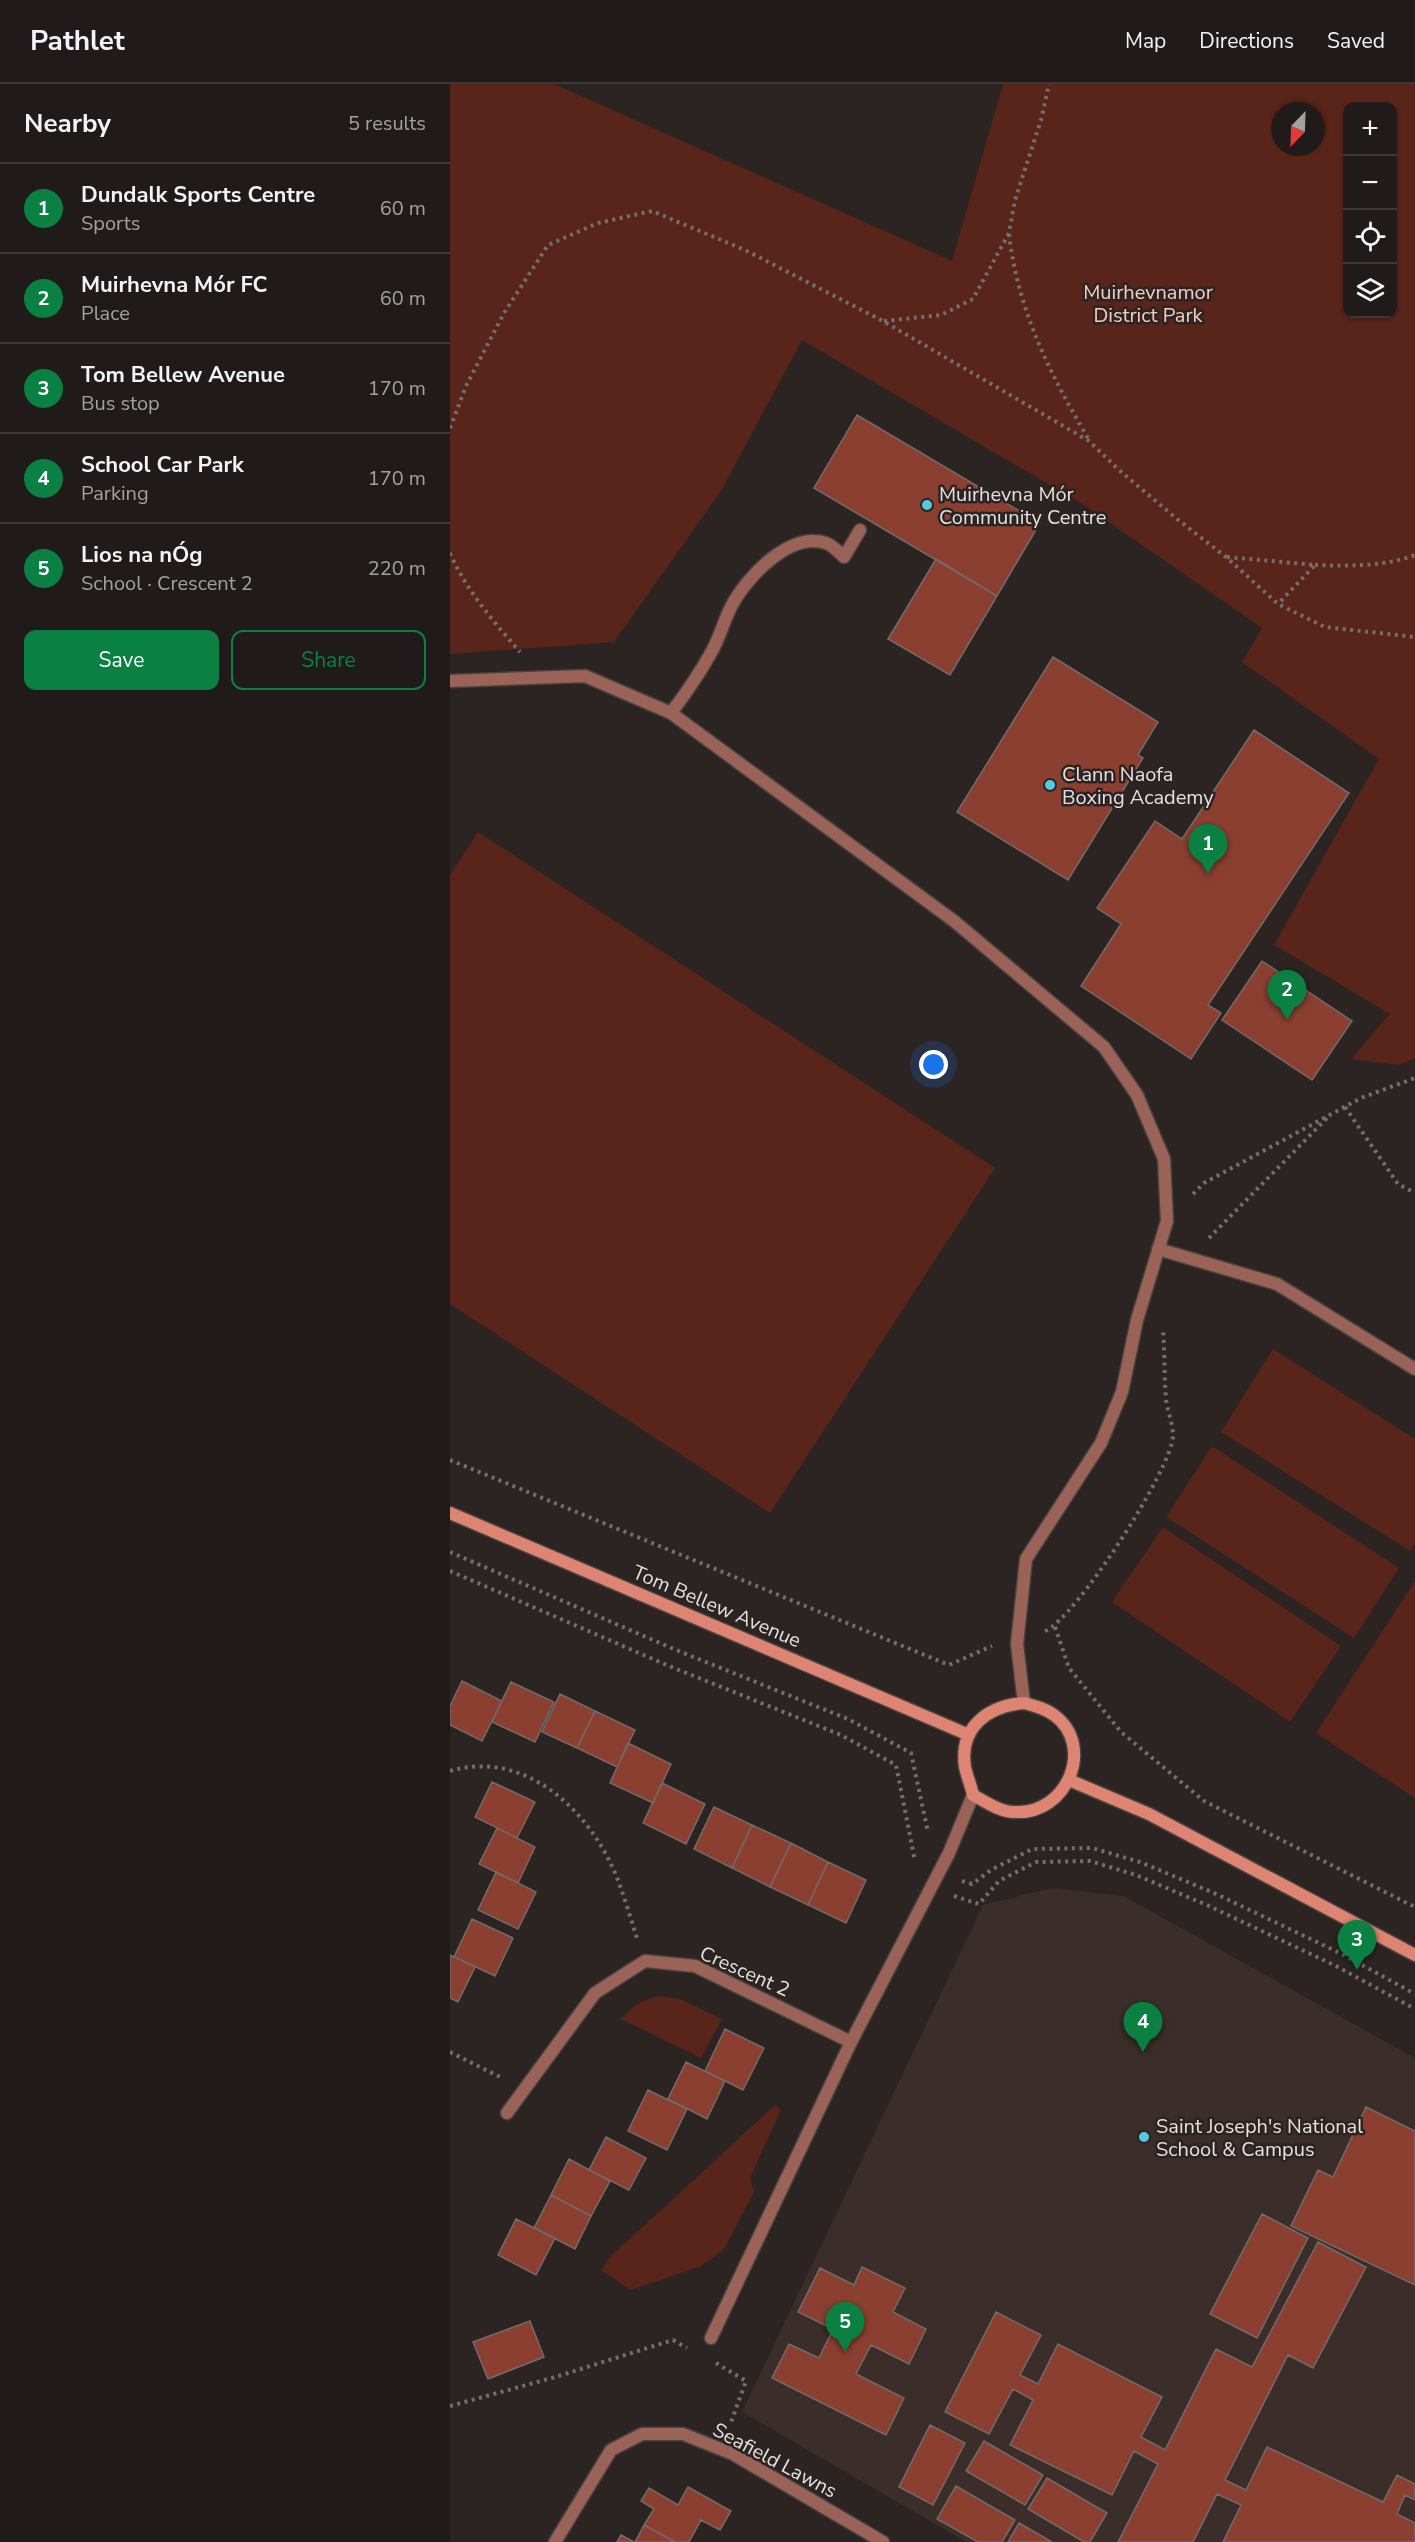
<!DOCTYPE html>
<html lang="en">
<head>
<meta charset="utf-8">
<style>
  :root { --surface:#201b1a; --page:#282423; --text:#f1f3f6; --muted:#a2a1a2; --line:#3d3939; --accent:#0b8043 }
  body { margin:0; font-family:"Nunito Sans",sans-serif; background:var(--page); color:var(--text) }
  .controls { position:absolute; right:18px; top:18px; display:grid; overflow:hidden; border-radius:12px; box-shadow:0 2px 4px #0004 }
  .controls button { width:54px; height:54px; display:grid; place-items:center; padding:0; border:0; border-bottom:2px solid var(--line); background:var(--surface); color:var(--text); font:30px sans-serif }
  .compass { position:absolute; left:821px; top:18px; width:54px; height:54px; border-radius:50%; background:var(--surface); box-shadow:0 2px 4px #0004; rotate:203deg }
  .you { position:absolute; left:484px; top:981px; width:21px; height:21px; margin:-15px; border:4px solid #fff; border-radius:50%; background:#1a73e8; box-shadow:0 0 0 9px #1a73e833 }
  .badge { display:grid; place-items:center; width:39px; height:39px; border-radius:50%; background:var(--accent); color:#fff; font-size:20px; font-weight:700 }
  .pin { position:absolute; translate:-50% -50px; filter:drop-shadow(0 2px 3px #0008) }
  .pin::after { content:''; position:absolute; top:32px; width:21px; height:18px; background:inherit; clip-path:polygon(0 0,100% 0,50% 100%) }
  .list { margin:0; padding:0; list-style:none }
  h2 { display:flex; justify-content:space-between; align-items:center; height:78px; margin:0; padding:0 24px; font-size:26px }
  h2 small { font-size:20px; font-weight:400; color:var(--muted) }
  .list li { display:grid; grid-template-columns:39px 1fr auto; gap:18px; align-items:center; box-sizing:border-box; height:90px; padding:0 24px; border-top:2px solid var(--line) }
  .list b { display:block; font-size:22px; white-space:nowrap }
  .list p { margin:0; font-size:20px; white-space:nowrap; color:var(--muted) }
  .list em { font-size:20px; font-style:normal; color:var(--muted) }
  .actions { display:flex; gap:12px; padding:18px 24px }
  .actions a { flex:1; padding:14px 0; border:2px solid var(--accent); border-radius:12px; text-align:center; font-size:21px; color:var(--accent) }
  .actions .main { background:var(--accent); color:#fff }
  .icon { flex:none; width:33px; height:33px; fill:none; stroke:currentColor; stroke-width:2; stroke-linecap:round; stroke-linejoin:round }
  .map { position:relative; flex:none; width:965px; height:2458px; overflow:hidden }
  header { display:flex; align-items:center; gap:36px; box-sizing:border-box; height:84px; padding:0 30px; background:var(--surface); border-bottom:2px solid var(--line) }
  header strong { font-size:28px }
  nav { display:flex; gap:33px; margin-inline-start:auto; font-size:21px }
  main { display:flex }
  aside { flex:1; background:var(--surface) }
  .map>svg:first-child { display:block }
  .built { fill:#3a2d2a }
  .green { fill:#59241a; fill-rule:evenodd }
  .building { fill:#8b3f31; stroke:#736b69; stroke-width:1.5 }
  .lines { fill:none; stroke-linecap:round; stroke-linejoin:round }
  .lane-casing { stroke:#494241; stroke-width:15 }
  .street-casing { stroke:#494241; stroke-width:15 }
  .secondary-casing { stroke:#494241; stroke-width:15 }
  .path { stroke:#756e6d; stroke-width:4; stroke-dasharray:3 4.5; stroke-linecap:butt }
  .lane { stroke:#9b6357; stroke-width:12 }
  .street { stroke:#9b6357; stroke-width:12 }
  .secondary { stroke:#dd8472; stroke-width:12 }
  .poi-dot { fill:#55cadf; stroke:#2b2423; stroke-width:2 }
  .labels { text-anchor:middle; stroke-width:5; stroke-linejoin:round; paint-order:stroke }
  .park-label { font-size:20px; fill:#facbc1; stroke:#2b2423 }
  .poi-label { font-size:20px; fill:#e6e1e0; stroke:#2b2423; text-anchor:start }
  .street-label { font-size:20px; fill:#e6e1e0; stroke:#2b2423 }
</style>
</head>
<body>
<header>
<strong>Pathlet</strong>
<nav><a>Map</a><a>Directions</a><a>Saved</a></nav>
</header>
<main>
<aside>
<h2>Nearby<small>5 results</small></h2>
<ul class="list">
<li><span class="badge">1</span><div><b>Dundalk Sports Centre</b><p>Sports</p></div><em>60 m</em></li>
<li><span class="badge">2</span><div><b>Muirhevna Mór FC</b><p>Place</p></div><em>60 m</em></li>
<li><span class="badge">3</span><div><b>Tom Bellew Avenue</b><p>Bus stop</p></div><em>170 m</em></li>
<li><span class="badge">4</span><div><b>School Car Park</b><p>Parking</p></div><em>170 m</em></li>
<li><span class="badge">5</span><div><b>Lios na nÓg</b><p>School · Crescent 2</p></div><em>220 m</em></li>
</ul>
<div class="actions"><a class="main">Save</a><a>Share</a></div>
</aside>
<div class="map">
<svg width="965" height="2458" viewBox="0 0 965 2458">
  <rect width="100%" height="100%" fill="#2b2423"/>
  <path class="built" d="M602 1804 674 1812 965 1974V2458H516L292 2328 533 1821Z"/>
  <path class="green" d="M0 0H104L502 177 553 0H965V974L949 981 901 975 940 930 824 861 929 675 792 578 812 544 634 421 352 256 271 407 164 558 0 570ZM898 22H942V230H898ZM830 27H866V63H830Z
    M28 748 545 1084 320 1429 0 1220V791Z
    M823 1265 965 1355V1459L960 1467 771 1348Z
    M762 1362 949 1484 904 1554 716 1433Z
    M713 1443 891 1562 840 1638 662 1518Z
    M965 1497V1714L866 1649Z
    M211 1912 230 1915 272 1935 251 1974 171 1935C184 1921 192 1915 211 1912Z
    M325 2021 331 2026 300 2094 304 2108 274 2165 251 2182 180 2206 151 2186 161 2172Z"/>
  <path class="building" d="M407 331 590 439 547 512 364 404Z
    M486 475 547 512 500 591 438 555Z
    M603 573 708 638 688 671 693 674 618 796 507 728Z
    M804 646 899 709 758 921 771 929 741 975 631 902 671 840 647 824 705 737 732 755Z
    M812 877 902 937 862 996 772 936Z
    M12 1597 52 1617 32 1657 0 1641V1622Z
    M61 1598 104 1618 85 1658 42 1638Z
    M110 1610 145 1627 127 1664 92 1648Z
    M145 1627 185 1646 167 1683 127 1664Z
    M178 1659 221 1680 203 1719 160 1699Z
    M42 1698 85 1718 67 1754 25 1733Z
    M212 1699 255 1720 236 1760 193 1739Z
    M264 1723 302 1741 282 1784 244 1765Z
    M302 1741 341 1759 320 1803 282 1784Z
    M47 1744 85 1763 68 1799 29 1780Z
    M341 1759 378 1778 358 1821 320 1803Z
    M378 1778 416 1796 396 1839 358 1821Z
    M46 1788 86 1808 68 1845 28 1826Z
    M22 1835 63 1854 45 1892 4 1873Z
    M0 1871 25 1883 8 1918 0 1914Z
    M275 1945 314 1964 293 2006 255 1987Z
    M236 1978 275 1997 257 2035 218 2015Z
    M198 2006 237 2025 217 2066 178 2047Z
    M916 2023 965 2047V2201L841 2142 868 2086 883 2093Z
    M156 2053 196 2074 179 2106 139 2086Z
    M119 2075 160 2097 141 2132 101 2111Z
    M101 2111 141 2132 125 2165 84 2144Z
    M812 2130 858 2154 807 2254 760 2230Z
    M66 2135 105 2154 86 2191 48 2171Z
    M868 2158 916 2183 863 2284 838 2271 775 2396 796 2406 817 2363 933 2418 947 2391 965 2400V2416L955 2411 947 2430 965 2439V2458H773L791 2421 767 2410 743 2458H668L708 2380 684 2367 662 2411 560 2361 583 2316 563 2305 539 2350 495 2328 546 2228 591 2251 570 2291 588 2300 608 2260 712 2313 691 2353 715 2366 766 2265 802 2283Z
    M412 2183 455 2204 443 2228 476 2245 459 2280 421 2261 406 2290 454 2314 436 2351 322 2294 339 2260 369 2274 383 2245 348 2228 370 2184 404 2201Z
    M80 2237 94 2273 38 2295 23 2258Z
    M480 2341 515 2359 483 2421 449 2403Z
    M534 2357 593 2391 575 2421 516 2387Z
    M597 2394 657 2429 640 2458H634L578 2425Z
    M506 2402 565 2436 552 2458H528L487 2435Z
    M238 2403 281 2427 270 2446 251 2436 239 2458H225L194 2441 204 2425 191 2417 199 2404 228 2421Z
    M569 2439 602 2458H558Z
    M194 2441 225 2458H185Z
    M171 2451 184 2458H167Z"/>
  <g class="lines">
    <defs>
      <path id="lane" d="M221 629C236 609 250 589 262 567 270 553 274 536 282 521 297 493 340 447 376 459 382 461 389 468 394 473L410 446
        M708 1165 827 1200 965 1285"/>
      <path id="street" d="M0 597 135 592 221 629 504 837 654 963 687 1011 714 1075 717 1137 687 1236 672 1308 651 1359 576 1475 567 1560 574 1619
        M57 2029 145 1909 195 1877 245 1882 401 1958
        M261 2254 401 1958 499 1769 523 1711
        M105 2458 161 2366 192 2350H233L283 2370 433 2458"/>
      <path id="secondary" d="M0 1429 519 1651
        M574 1619C585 1622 594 1624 604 1631 646 1662 617 1731 565 1728 550 1728 536 1718 523 1711 521 1701 517 1693 515 1683 509 1643 538 1622 574 1619Z
        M619 1696 699 1730 965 1871"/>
    </defs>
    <use href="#lane" class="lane-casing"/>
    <use href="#street" class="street-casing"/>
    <use href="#secondary" class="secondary-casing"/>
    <path class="path" d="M559 150C568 227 600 290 639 356
      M434 237 491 231 523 215 559 149 565 116 591 36 599 0
      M0 344 16 302 54 229 98 161 148 139 202 127 295 166 433 237 639 357 669 386 727 435 776 473 828 520 875 543 965 553
      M0 469C16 506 43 537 70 568
      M777 473 865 481 828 520
      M865 481C899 482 933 483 965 471
      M895 1023 948 1100 965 1109
      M743 1110 754 1099 911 1014 965 994
      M759 1154 877 1034
      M0 1376 499 1581 542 1562
      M0 1468 226 1566 398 1635 461 1669 478 1748
      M0 1487 219 1582 391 1651 446 1681 465 1777
      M605 1543 619 1584 671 1648 754 1717 965 1823
      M595 1547C625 1535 723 1384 723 1351 723 1339 717 1327 716 1315 714 1292 715 1269 713 1247
      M0 1687C71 1666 132 1720 161 1780 172 1803 179 1830 187 1854
      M512 1797 522 1800 541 1786 582 1765 642 1764 690 1778 764 1809 892 1870 965 1910
      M504 1812 529 1820 549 1797 586 1778 640 1777 686 1791 759 1822 886 1882 965 1925
      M0 1968 52 1994
      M266 2279 296 2297 280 2341
      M0 2322 102 2294 223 2256 237 2264"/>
    <use href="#lane" class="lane"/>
    <use href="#street" class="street"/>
    <use href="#secondary" class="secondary"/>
  </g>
  <g class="poi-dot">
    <circle cx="477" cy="421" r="6"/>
    <circle cx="600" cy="701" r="6"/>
    <circle cx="694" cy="2053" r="6"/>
  </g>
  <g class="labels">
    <g class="park-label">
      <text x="698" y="215">Muirhevnamor<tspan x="698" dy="23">District Park</tspan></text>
    </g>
    <g class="poi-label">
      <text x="489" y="417">Muirhevna Mór<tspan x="489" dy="23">Community Centre</tspan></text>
      <text x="612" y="697">Clann Naofa<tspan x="612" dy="23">Boxing Academy</tspan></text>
      <text x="706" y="2049">Saint Joseph's National<tspan x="706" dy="23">School &amp; Campus</tspan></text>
    </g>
    <g class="street-label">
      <text transform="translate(267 1522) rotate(23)" y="7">Tom Bellew Avenue</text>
      <text transform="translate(295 1887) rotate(24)" y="7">Crescent 2</text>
      <text transform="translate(325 2376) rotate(28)" y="7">Seafield Lawns</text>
    </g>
  </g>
</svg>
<div class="controls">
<button>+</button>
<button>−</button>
<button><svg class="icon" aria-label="locate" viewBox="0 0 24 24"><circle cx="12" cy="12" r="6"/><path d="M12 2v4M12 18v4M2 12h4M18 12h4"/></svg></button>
<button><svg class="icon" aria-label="layers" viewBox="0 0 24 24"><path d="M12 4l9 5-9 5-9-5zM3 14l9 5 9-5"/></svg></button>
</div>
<svg class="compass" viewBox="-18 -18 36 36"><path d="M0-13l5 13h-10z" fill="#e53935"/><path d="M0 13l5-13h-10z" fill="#a2a1a2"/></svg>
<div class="you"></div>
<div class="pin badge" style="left:758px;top:790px">1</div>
<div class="pin badge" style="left:837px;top:936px">2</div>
<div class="pin badge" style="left:907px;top:1886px">3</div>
<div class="pin badge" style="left:693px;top:1968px">4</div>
<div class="pin badge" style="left:395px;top:2268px">5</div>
</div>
</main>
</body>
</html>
